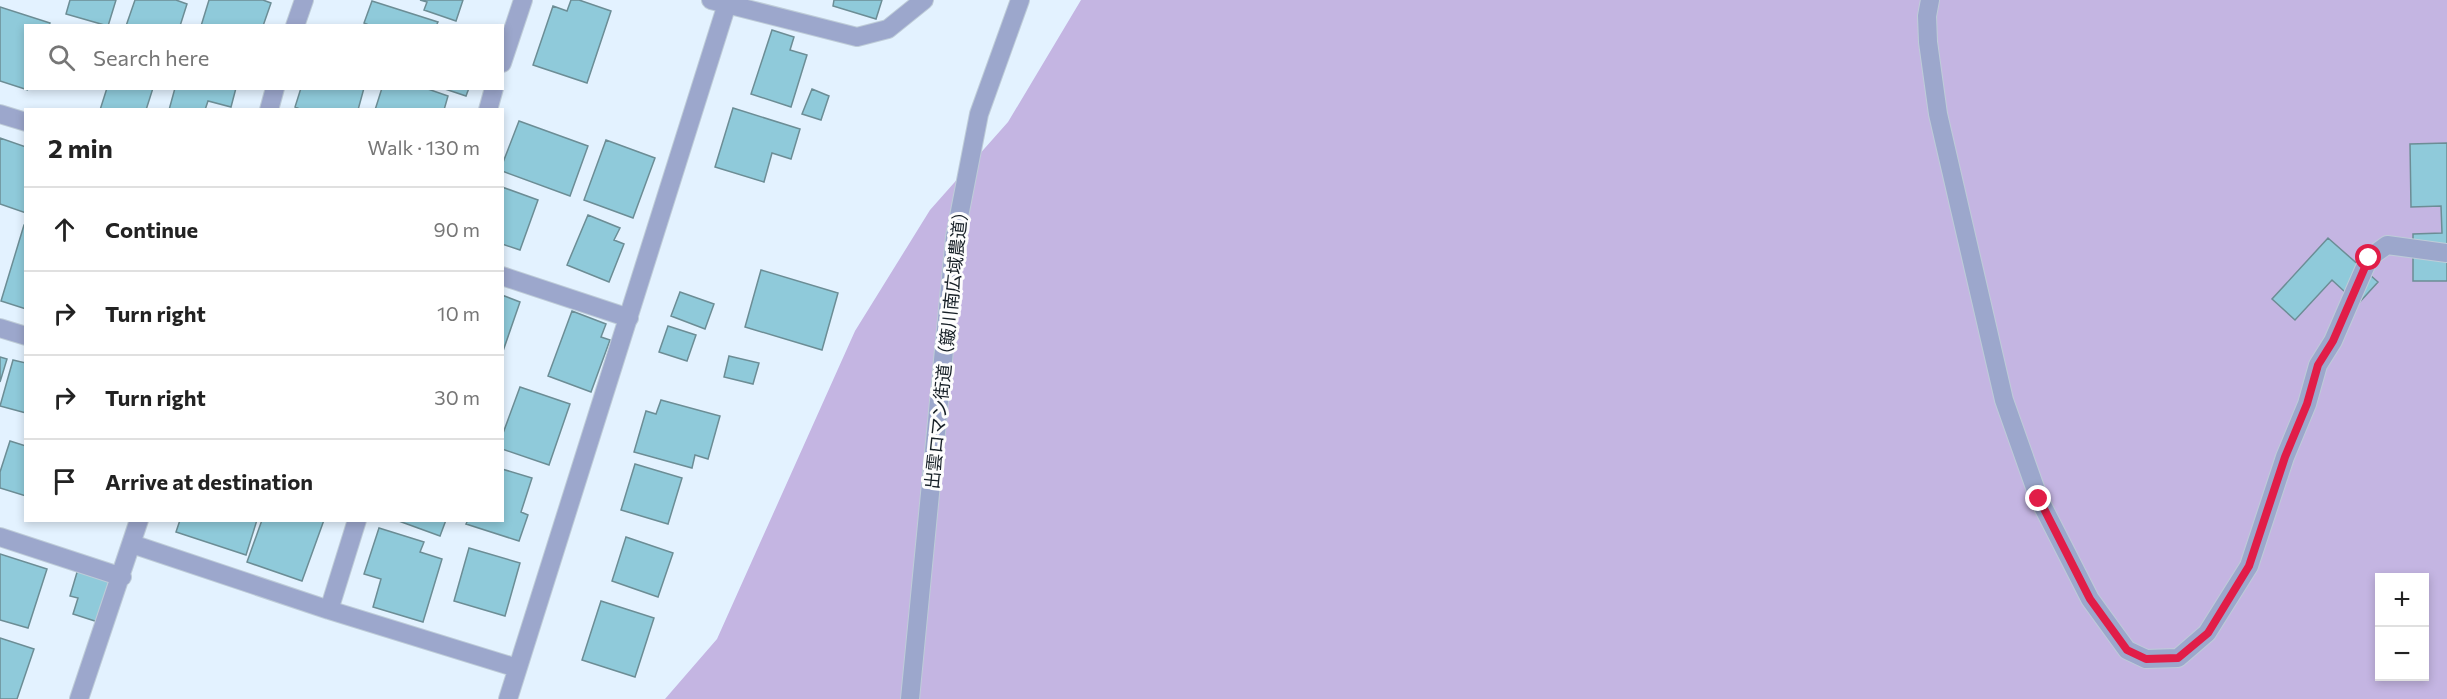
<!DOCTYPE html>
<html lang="en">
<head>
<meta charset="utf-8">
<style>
  :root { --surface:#fff; --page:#f6f6f6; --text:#222; --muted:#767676; --line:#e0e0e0 }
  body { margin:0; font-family:Commissioner,"Noto Sans JP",sans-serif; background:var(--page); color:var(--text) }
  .controls { position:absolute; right:18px; bottom:18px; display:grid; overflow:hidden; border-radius:0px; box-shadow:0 3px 9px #0003 }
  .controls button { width:54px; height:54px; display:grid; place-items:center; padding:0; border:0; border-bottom:2px solid var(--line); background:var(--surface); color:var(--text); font:30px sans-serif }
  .stop { position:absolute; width:18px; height:18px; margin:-14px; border:4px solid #e11d48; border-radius:50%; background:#fff }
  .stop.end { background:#e11d48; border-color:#fff; box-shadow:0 2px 6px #0008 }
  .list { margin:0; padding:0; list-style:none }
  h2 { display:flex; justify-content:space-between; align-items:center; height:78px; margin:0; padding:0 24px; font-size:26px }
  h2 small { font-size:20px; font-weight:400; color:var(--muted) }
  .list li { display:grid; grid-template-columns:39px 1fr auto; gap:18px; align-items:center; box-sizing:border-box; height:84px; padding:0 24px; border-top:2px solid var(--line) }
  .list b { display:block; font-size:22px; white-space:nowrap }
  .list em { font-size:20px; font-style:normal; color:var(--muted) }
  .icon { flex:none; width:33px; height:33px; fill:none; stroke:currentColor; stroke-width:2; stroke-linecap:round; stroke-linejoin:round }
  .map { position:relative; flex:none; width:2447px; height:699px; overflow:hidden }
  .search { position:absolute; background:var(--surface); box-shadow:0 3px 9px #0003; left:24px; top:24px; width:480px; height:66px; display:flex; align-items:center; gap:15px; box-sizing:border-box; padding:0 21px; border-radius:0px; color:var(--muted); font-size:22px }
  .panel { position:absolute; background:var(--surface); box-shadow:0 3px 9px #0003; left:24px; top:108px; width:480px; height:414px; border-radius:0px }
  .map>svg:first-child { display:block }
  .forest { fill:#c4b5e2; fill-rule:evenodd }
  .building { fill:#8fcada; stroke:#6c8d95; stroke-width:1.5 }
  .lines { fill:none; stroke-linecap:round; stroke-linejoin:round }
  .minor-casing { stroke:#beccd8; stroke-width:20 }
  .tertiary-casing { stroke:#beccd8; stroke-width:20 }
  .minor { stroke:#9ca7cc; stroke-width:18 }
  .tertiary { stroke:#9ca7cc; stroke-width:18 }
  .route { stroke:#e11d48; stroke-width:8 }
  .labels { text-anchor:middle; stroke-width:6; stroke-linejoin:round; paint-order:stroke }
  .street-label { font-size:18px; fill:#172027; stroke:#fdfdfd }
</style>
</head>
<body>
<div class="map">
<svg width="2447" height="699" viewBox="0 0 2447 699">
  <rect width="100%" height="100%" fill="#e3f2ff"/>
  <path class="forest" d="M1081 0H2447V699H665L717 639 855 331 930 210 1008 122ZM2380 578H2424V676H2380Z"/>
  <path class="building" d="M70 0H116L108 26 66 14Z
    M135 0H176L187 4 180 26H126Z
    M209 0H263L271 3 263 26H201Z
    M420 0H463L456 21 424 10 427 2Z
    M571 0H579L611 11 587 83 533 65 553 6 567 11Z
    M834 0H882L876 19 833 6Z
    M372 1 438 22 436 26H371L364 23Z
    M0 7 50 23 49 26H26V88L28 90 0 81Z
    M772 30 794 37 790 50 807 55 791 107 751 94Z
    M107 88H153L146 110H100Z
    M175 88H236L231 107 208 101 205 110H169Z
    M301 88H364L358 110H302L295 107Z
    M382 88H425L448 96 444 110H375Z
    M442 88H469L466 96Z
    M812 89 829 96 821 120 802 114Z
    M733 108 800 129 791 159 772 153 764 182 715 167Z
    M519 121 588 146 570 196 502 171V165Z
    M0 138 26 147V213L0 204Z
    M606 140 655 158 633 218 584 200Z
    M2447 143V281H2413V234L2442 233 2441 206 2411 207 2410 144Z
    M502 187 538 200 520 250 502 244Z
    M588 215 620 228 614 240 624 244 609 282 567 265Z
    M24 225H26V309L1 301Z
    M2328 238 2378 282 2358 304 2332 280 2295 320 2272 299Z
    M761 270 838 293 822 350 745 327Z
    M680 292 714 304 705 329 671 316Z
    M502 295 520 302 502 354Z
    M572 311 606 324 601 337 610 340 591 392 548 376Z
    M668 326 696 335 687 361 659 352Z
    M729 356 759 363 753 384 724 377Z
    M0 357 7 359 0 382Z
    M13 360 26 363V413L0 406Z
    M520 387 570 404 549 465 502 449V436Z
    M661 400 720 416 708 459 695 455 692 468 634 452 646 411 656 414Z
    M10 441 26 446V496L0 488V472Z
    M635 464 682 478 668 524 621 510Z
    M502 469 532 478 521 512 528 515 519 541 466 524 468 520H502Z
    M180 520H257L246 555 176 532Z
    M262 520H324L302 581 247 562Z
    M396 520H446L440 536Z
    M379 528 424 542 420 552 442 559 423 622 373 607 381 579 364 574Z
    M626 537 673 553 658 597 612 581Z
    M469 548 520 563 505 616 454 601Z
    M0 554 47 569 28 628 0 620Z
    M78 569 111 578 98 622 73 614 78 598 70 596Z
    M601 601 654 618 635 677 582 660Z
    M0 638 34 649 17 699H0Z"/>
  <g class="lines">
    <defs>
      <path id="minor" d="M711 0 857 37 888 29 924 0
        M1930 0 1927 16 1928 42 1938 114 2004 400 2039 499 2090 599 2127 650 2146 659 2178 658 2207 633 2249 566 2285 457 2307 404 2318 365 2333 341 2369 258 2387 245 2447 253
        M295 26 304 0
        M502 63 523 0
        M269 110 275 88
        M488 110 494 88
        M0 114 26 122
        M502 276 629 318
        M0 328 26 336
        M0 537 122 577
        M132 544 329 610 517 668
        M329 610 357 520
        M79 699 139 520
        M508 699 727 4"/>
      <path id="tertiary" d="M910 699 955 237 979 114 1020 0"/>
    </defs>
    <use href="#minor" class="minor-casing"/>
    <use href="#tertiary" class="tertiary-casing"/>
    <use href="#minor" class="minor"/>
    <use href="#tertiary" class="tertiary"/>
  </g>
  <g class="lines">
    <path class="route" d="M2039 499 2090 599 2127 650 2146 659 2178 658 2208 633 2249 566 2285 457 2307 404 2318 365 2333 341 2369 258"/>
  </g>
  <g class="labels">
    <g class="street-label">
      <text transform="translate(947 346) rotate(-84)" y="6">出雲ロマン街道（簸川南広域農道）</text>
    </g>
  </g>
</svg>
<div class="controls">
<button>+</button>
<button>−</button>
</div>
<div class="stop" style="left:2369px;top:258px"></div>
<div class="stop end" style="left:2039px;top:499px"></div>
<div class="search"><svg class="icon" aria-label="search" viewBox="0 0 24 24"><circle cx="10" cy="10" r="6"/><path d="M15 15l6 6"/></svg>Search here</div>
<section class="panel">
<h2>2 min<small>Walk · 130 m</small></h2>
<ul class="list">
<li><svg class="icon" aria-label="ahead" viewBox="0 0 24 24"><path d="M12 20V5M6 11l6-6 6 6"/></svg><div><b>Continue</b></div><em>90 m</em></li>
<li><svg class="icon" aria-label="right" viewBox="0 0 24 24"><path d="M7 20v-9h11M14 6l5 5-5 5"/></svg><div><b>Turn right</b></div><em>10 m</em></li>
<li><svg class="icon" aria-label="right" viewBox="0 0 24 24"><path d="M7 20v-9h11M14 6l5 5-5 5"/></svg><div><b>Turn right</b></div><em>30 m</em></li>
<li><svg class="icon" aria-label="arrive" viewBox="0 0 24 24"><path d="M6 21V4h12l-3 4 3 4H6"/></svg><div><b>Arrive at destination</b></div></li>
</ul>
</section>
</div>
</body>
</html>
